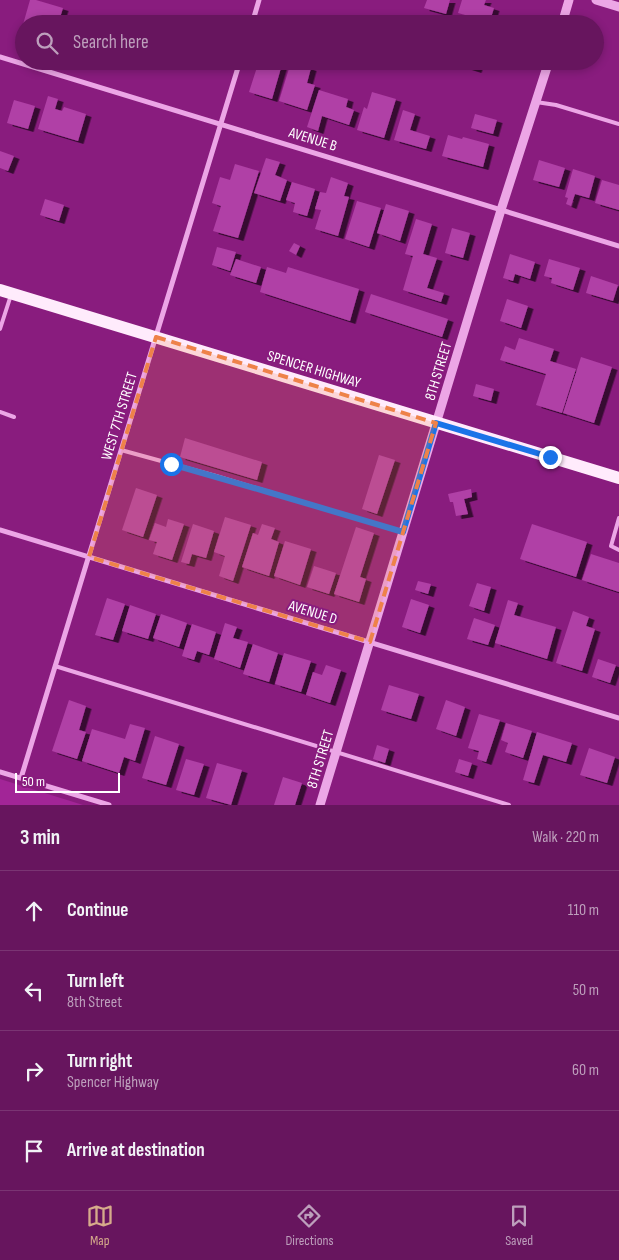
<!DOCTYPE html>
<html lang="en">
<head>
<meta charset="utf-8">
<style>
  :root { --surface:#67155e; --page:#6d1e64; --text:#f1f3f6; --muted:#bd9fbc; --line:#7a3473; --accent:#d6ab8b }
  body { margin:0; font-family:"Sofia Sans Condensed",sans-serif; background:var(--page); color:var(--text) }
  .scale { position:absolute; left:15px; bottom:12px; width:105px; box-sizing:border-box; padding-left:5px; border:2px solid #fff; border-top:0; font-size:14px; line-height:18px; white-space:nowrap; color:#fff; -webkit-text-stroke:4px #891c7e; paint-order:stroke }
  .stop { position:absolute; width:15px; height:15px; margin:-11px; border:4px solid #1a73e8; border-radius:50%; background:#fff }
  .stop.end { background:#1a73e8; border-color:#fff; box-shadow:0 1px 5px #0008 }
  .list { margin:0; padding:0; list-style:none }
  h2 { display:flex; justify-content:space-between; align-items:center; height:65px; margin:0; padding:0 20px; font-size:21px }
  h2 small { font-size:16px; font-weight:400; color:var(--muted) }
  .list li { display:grid; grid-template-columns:32px 1fr auto; gap:15px; align-items:center; box-sizing:border-box; height:80px; padding:0 20px; border-top:1px solid var(--line) }
  .list b { display:block; font-size:19px; white-space:nowrap }
  .list p { margin:0; font-size:16px; white-space:nowrap; color:var(--muted) }
  .list em { font-size:16px; font-style:normal; color:var(--muted) }
  .icon { flex:none; width:28px; height:28px; fill:none; stroke:currentColor; stroke-width:2; stroke-linecap:round; stroke-linejoin:round }
  .map { position:relative; flex:none; width:619px; height:805px; overflow:hidden }
  .search { position:absolute; background:var(--surface); box-shadow:0 2px 8px #0003; left:15px; right:15px; top:15px; height:55px; display:flex; align-items:center; gap:12px; box-sizing:border-box; padding:0 18px; border-radius:28px; color:var(--muted); font-size:19px }
  .sheet { height:385px; background:var(--surface) }
  nav { display:flex; justify-content:space-around; align-items:center; box-sizing:border-box; height:70px; border-top:1px solid var(--line); background:var(--surface); font-size:14px; color:var(--muted) }
  nav a { display:grid; justify-items:center; gap:2px }
  nav .on { color:var(--accent) }
  .map>svg:first-child { display:block }
  .green { fill:#a22597 }
  .building { fill:#b040a6; filter:url(#shadow) }
  .lines { fill:none; stroke-linecap:round; stroke-linejoin:round }
  .service { stroke:#eca6e6; stroke-width:4 }
  .minor { stroke:#eca6e6; stroke-width:5 }
  .tertiary { stroke:#eca6e6; stroke-width:9 }
  .primary { stroke:#ffebfc; stroke-width:12 }
  .route { stroke:#1a73e8; stroke-width:6 }
  .marked { fill:#ee8249; fill-opacity:0.2; stroke:#ee8249; stroke-width:4; stroke-dasharray:10 6; stroke-linejoin:round }
  .labels { text-anchor:middle; stroke-width:4; stroke-linejoin:round; paint-order:stroke }
  .street-label { font-size:15px; fill:#fff; stroke:#891c7e }
</style>
</head>
<body>
<div class="map">
<svg width="619" height="805" viewBox="0 0 619 805">
  <defs>
    <filter id="shadow"><feDropShadow dx="5.5" dy="3" stdDeviation="0" flood-color="#0009"/></filter>
  </defs>
  <rect width="100%" height="100%" fill="#891c7e"/>
  <path class="green" d="M0 779 83 805H0Z"/>
  <path class="building" d="M30 0H36L63 8 58 24H24V28H22Z
    M427 0H450L446 14 424 8Z
    M462 0H486L484 5 494 8 489 24H470L472 17 458 13Z
    M73 15 98 21 97 24H71Z
    M259 61H283L272 99 249 92Z
    M465 61H479L476 70 463 66Z
    M291 62 311 68 307 83 315 85 307 110 279 101Z
    M319 90 348 99 346 107 354 110 349 125 322 116 318 131 307 127Z
    M372 92 396 99 384 138 357 130 364 107 367 109Z
    M48 96 58 99 55 109 62 111 64 107 86 114 78 141 38 129Z
    M14 100 35 106 28 129 7 123Z
    M403 110 415 114 410 130 430 136 426 149 394 140Z
    M475 114 497 120 493 134 471 128Z
    M448 135 462 139 463 137 489 144 483 167 442 156Z
    M0 151 14 156 8 171 0 168Z
    M266 158 280 162 275 175 287 180 280 201 254 193Z
    M539 160 565 168 559 187 533 180Z
    M235 164 259 171 238 238 213 231 221 206 212 203 220 177 230 180Z
    M573 169 595 176 589 198 575 194 571 206 566 204 568 198 565 197Z
    M331 177 348 183 344 196 349 197 338 236 315 229 321 210 315 209 320 192 326 193Z
    M602 180 619 185V210L595 203Z
    M292 182 315 189 307 216 293 212 295 203 286 200Z
    M45 199 64 205 59 221 40 215Z
    M357 201 381 208 369 247 345 239Z
    M386 204 409 211 400 241 377 233Z
    M416 219 432 224 423 254 437 258 427 288 444 293 441 302 403 290 413 256 405 254Z
    M452 228 470 233 463 258 445 253Z
    M294 243 300 246 296 255 289 251Z
    M217 247 236 252 230 271 212 265Z
    M510 254 535 262 530 279 515 274 513 281 503 278Z
    M236 259 261 267 256 283 230 275Z
    M549 259 580 268 573 290 551 283 552 278 544 276Z
    M267 267 286 273 288 267 359 289 350 321 260 292Z
    M591 276 618 285 613 301 586 293Z
    M371 294 448 319 442 337 365 312Z
    M507 299 528 306 521 328 500 321Z
    M519 338 554 349 550 361 576 369 562 413 536 405 546 374 500 360 505 346 515 350Z
    M581 357 612 367 594 423 563 413Z
    M476 384 494 389 491 401 473 396Z
    M185 438 262 462 257 480 180 457Z
    M379 455 395 460 377 514 362 509Z
    M136 488 157 495 143 537 122 530Z
    M471 489 472 497 464 499 468 514 456 516 453 502H450L448 494Z
    M225 517 251 525 233 581 219 576 225 556 214 552Z
    M168 519 184 524 172 560 153 554 157 542 149 540 155 523 166 527Z
    M193 524 214 531 206 558 192 554 189 564 181 562Z
    M262 524 275 528 271 539 279 542 269 576 242 567 253 533 258 535Z
    M532 524 587 542 576 577 520 559Z
    M356 527 374 533 360 577 366 579 359 602 334 594Z
    M285 541 311 549 300 585 274 576Z
    M591 554 619 563V592L582 580Z
    M314 566 336 573 329 594 307 587Z
    M418 581 431 584 428 594 415 590Z
    M477 583 491 587 484 611 469 606Z
    M107 598 125 604 113 640 95 635Z
    M411 599 429 605 420 633 402 627Z
    M508 600 518 603 514 615 556 627 547 659 495 643Z
    M130 605 156 614 148 639 122 631Z
    M573 611 589 617 586 626 595 629 582 671 556 663Z
    M161 614 187 623 179 647 153 638Z
    M474 618 495 625 488 645 467 639Z
    M225 623 237 627 233 638 248 642 240 668 214 659Z
    M192 624 216 632 209 655 197 651 194 660 182 656Z
    M253 644 278 653 269 682 243 674Z
    M284 653 311 661 301 692 275 684Z
    M598 659 616 665 610 683 592 677Z
    M326 665 341 670 330 703 306 695 313 672 322 675Z
    M389 685 419 694 411 719 381 710Z
    M69 700 86 706 79 730 86 732 77 759 52 751Z
    M446 700 465 707 456 736 436 729Z
    M479 714 500 720 486 762 477 759 479 751 468 748Z
    M506 723 532 731 523 758 505 752 508 743 501 740Z
    M130 724 145 728 135 761 124 757 119 773 82 761 92 729 125 739Z
    M537 732 572 743 566 762 543 755 534 783 523 780Z
    M155 736 179 744 166 785 142 778Z
    M377 745 389 749 385 763 373 759Z
    M589 748 615 757 607 783 580 775Z
    M186 759 204 764 194 795 176 790Z
    M459 759 472 763 468 776 455 772Z
    M217 763 242 770 231 805 206 798Z
    M283 777 302 783 295 805H274Z"/>
  <g class="lines">
    <path class="service" d="M536 102 556 105 619 124
      M0 329 11 295
      M0 412 14 417
      M121 450 216 476 402 532
      M619 518 611 546 619 550
      M55 666 509 805"/>
    <path class="minor" d="M252 24 259 0
      M0 57 619 246
      M0 530 619 718
      M0 772 109 805
      M21 778 240 61"/>
    <path class="tertiary" d="M596 0 619 7
      M562 24 569 0
      M320 805 501 210 549 61"/>
    <path class="primary" d="M0 290 619 478"/>
  </g>
  <g class="lines">
    <path class="route" d="M171 464 268 492 403 532 436 423 550 457"/>
  </g>
  <path class="marked" d="M156 337 436 423 370 642 89 557Z"/>
  <g class="labels">
    <g class="street-label">
      <text transform="translate(313 139) rotate(17)" y="5">AVENUE B</text>
      <text transform="translate(314 369) rotate(17)" y="5">SPENCER HIGHWAY</text>
      <text transform="translate(438 371) rotate(-73)" y="5">8TH STREET</text>
      <text transform="translate(119 416) rotate(-73)" y="5">WEST 7TH STREET</text>
      <text transform="translate(313 612) rotate(17)" y="5">AVENUE D</text>
      <text transform="translate(320 759) rotate(-73)" y="5">8TH STREET</text>
    </g>
  </g>
</svg>
<div class="scale">50 m</div>
<div class="stop" style="left:171px;top:464px"></div>
<div class="stop end" style="left:550px;top:457px"></div>
<div class="search"><svg class="icon" aria-label="search" viewBox="0 0 24 24"><circle cx="10" cy="10" r="6"/><path d="M15 15l6 6"/></svg>Search here</div>
</div>
<section class="sheet">
<h2>3 min<small>Walk · 220 m</small></h2>
<ul class="list">
<li><svg class="icon" aria-label="ahead" viewBox="0 0 24 24"><path d="M12 20V5M6 11l6-6 6 6"/></svg><div><b>Continue</b></div><em>110 m</em></li>
<li><svg class="icon" aria-label="left" viewBox="0 0 24 24"><path d="M17 20v-9H6M10 6l-5 5 5 5"/></svg><div><b>Turn left</b><p>8th Street</p></div><em>50 m</em></li>
<li><svg class="icon" aria-label="right" viewBox="0 0 24 24"><path d="M7 20v-9h11M14 6l5 5-5 5"/></svg><div><b>Turn right</b><p>Spencer Highway</p></div><em>60 m</em></li>
<li><svg class="icon" aria-label="arrive" viewBox="0 0 24 24"><path d="M6 21V4h12l-3 4 3 4H6"/></svg><div><b>Arrive at destination</b></div></li>
</ul>
</section>
<nav>
<a class="on"><svg class="icon" aria-label="map" viewBox="0 0 24 24"><path d="M3 6l6-2 6 2 6-2v14l-6 2-6-2-6 2zM9 4v14M15 6v14"/></svg>Map</a>
<a><svg class="icon" aria-label="directions" viewBox="0 0 24 24"><path d="M12 3l9 9-9 9-9-9zM9 14v-3h6M13 9l2 2-2 2"/></svg>Directions</a>
<a><svg class="icon" aria-label="saved" viewBox="0 0 24 24"><path d="M7 4h10v16l-5-4-5 4z"/></svg>Saved</a>
</nav>
</body>
</html>
